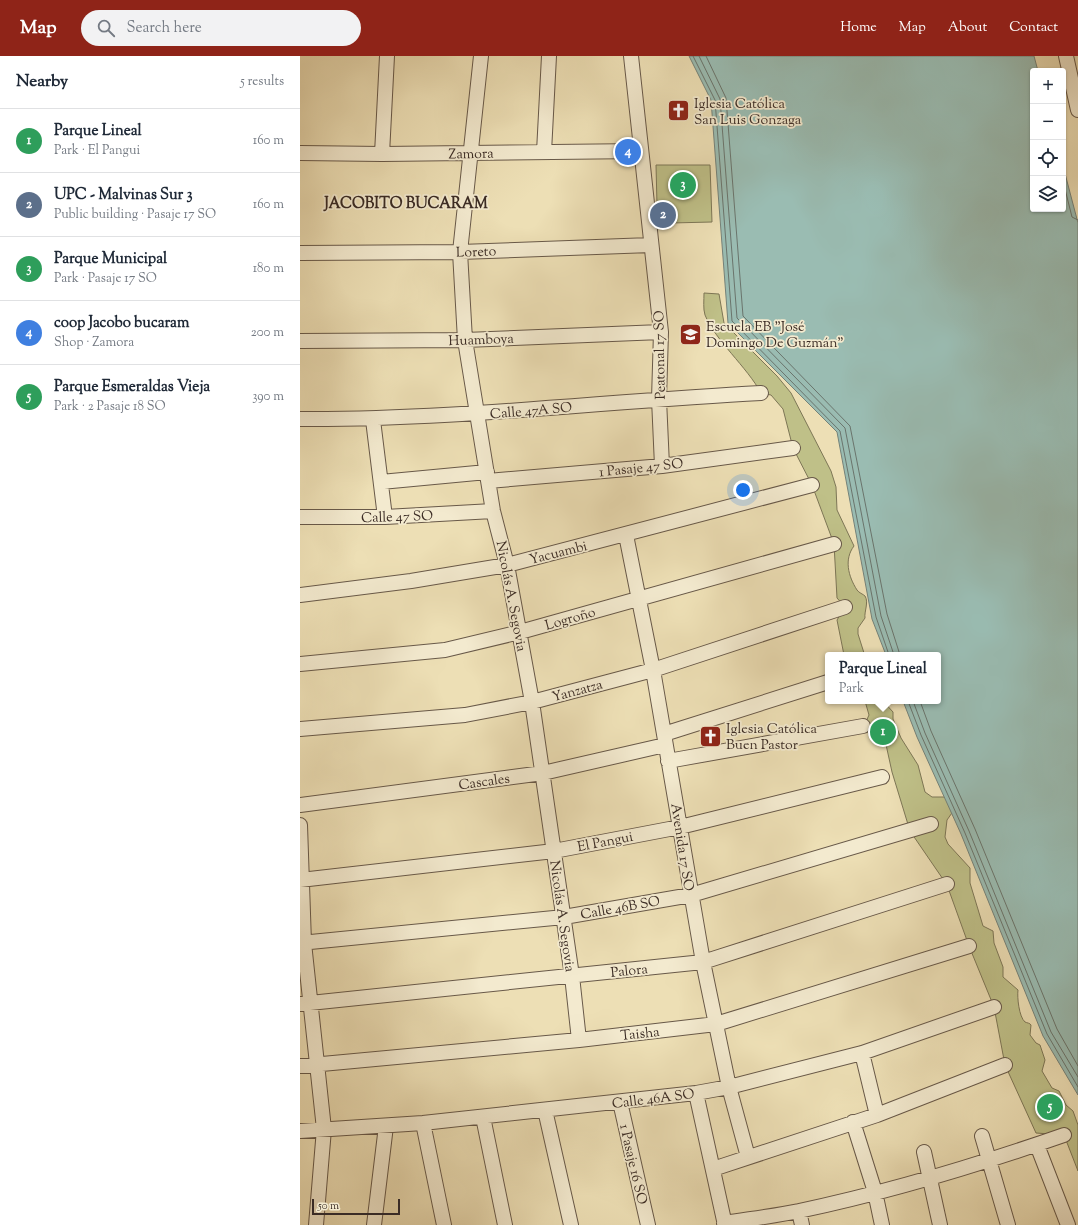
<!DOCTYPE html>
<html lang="en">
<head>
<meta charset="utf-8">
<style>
  :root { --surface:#fff; --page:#f2f2f3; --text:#1f2937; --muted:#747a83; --line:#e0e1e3; --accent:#8f2418 }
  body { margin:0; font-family:"Sorts Mill Goudy",serif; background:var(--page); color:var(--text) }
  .controls { position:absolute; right:12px; top:12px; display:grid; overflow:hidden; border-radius:4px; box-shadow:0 1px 3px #0004 }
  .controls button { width:36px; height:36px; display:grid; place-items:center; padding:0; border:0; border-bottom:1px solid var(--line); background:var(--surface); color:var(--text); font:20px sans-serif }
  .scale { position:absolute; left:12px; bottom:10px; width:88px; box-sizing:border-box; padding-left:4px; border:2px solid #3b2c25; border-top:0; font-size:11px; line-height:14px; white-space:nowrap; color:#3b2c25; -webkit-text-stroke:3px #f3eacf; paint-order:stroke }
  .you { position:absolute; left:443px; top:434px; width:14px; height:14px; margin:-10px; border:3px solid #fff; border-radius:50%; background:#1a73e8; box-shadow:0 0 0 6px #1a73e833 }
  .badge { display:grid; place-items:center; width:26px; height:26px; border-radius:50%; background:var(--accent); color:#fff; font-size:13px; font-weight:700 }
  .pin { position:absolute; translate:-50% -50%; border:2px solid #fff; box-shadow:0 1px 4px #0006 }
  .popup { position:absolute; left:525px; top:596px; width:116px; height:52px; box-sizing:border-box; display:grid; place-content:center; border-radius:4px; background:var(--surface); filter:drop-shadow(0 1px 3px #0005); font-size:13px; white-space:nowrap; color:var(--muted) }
  .popup b { font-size:15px; color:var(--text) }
  .popup::after { content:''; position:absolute; left:50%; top:100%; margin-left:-8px; border:8px solid transparent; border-top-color:var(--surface) }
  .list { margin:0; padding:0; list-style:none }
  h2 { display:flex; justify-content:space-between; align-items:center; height:52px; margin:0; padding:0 16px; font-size:17px }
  h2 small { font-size:13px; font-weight:400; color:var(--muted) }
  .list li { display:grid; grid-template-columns:26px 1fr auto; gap:12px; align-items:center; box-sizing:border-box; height:64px; padding:0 16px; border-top:1px solid var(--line) }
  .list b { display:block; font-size:15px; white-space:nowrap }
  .list p { margin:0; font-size:13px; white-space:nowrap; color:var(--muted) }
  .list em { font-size:13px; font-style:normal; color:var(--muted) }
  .icon { flex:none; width:22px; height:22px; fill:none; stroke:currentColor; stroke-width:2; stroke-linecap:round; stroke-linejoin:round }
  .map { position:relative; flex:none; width:778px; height:1169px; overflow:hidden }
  header { display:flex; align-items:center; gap:24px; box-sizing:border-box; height:56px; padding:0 20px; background:var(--accent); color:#fff }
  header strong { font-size:19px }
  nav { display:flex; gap:22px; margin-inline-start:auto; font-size:14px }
  .search { width:280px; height:36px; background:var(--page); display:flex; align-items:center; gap:10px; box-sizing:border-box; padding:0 14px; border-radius:22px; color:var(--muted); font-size:15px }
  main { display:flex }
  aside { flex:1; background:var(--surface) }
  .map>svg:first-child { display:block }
  .green { fill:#bfc088; stroke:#7d7656 }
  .water { fill:#9abcb2; stroke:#74827a }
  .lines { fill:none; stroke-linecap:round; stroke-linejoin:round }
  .shore { stroke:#6a746c; stroke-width:1 }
  .street-casing { stroke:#685949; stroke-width:16 }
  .street { stroke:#f3eacf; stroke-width:14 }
  .labels { text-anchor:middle; stroke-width:3.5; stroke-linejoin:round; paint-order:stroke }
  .poi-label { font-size:14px; fill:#3b2c25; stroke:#f3eacf; text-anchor:start }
  .street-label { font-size:14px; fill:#3b2c25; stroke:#f3eacf }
  .neighbourhood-label { font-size:15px; font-weight:bold; fill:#3b2c25; stroke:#f3eacf }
</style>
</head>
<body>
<header>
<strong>Map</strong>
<div class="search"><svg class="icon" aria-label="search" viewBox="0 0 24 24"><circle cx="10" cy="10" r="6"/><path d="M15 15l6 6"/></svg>Search here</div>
<nav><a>Home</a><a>Map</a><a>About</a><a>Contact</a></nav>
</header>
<main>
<aside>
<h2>Nearby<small>5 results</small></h2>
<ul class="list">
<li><span class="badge" style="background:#2e9e5b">1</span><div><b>Parque Lineal</b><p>Park · El Pangui</p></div><em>160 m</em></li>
<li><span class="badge" style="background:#5c6f8a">2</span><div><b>UPC - Malvinas Sur 3</b><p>Public building · Pasaje 17 SO</p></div><em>160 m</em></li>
<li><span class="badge" style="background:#2e9e5b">3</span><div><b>Parque Municipal</b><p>Park · Pasaje 17 SO</p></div><em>180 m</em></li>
<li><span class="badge" style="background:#3f7fe0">4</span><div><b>coop Jacobo bucaram</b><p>Shop · Zamora</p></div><em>200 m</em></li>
<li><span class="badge" style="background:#2e9e5b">5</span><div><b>Parque Esmeraldas Vieja</b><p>Park · 2 Pasaje 18 SO</p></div><em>390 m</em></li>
</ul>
</aside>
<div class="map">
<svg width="778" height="1169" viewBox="0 0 778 1169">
  <rect width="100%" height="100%" fill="#eddfb5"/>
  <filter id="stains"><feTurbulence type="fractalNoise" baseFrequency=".005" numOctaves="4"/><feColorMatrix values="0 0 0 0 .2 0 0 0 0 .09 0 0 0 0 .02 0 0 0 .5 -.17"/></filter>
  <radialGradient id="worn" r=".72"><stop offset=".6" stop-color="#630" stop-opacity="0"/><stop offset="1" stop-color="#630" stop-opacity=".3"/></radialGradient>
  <path class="green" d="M410 109 412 166 371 167 369 149H357L356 109Z
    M404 237 419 238 424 267 477 320 491 337 531 415 536 431 537 454 554 490C544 503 548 520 557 534 559 537 563 538 565 540 569 546 564 556 565 562L558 572V578L564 597H570V599H544L537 564 545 551 537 542 534 488 512 429 493 392 483 353 471 339 461 337C447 311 415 284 405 259 403 253 404 244 404 237Z
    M565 645H583L593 656V663L601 682 618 709 625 736 632 741H648L654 754 647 764 645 781 648 788 670 812V827L680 860 683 870 693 875 694 887 703 911V921L718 934C717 941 719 961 725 966 727 967 730 967 731 969L730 979 736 987 740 989 745 1004 742 1015 752 1032 759 1035 766 1049 773 1055 778 1069V1115L764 1079 736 1077 705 1009 694 951 669 890 647 829 610 775 592 716 585 684 573 685 564 670 569 659Z"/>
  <path class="water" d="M389 0H734L738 15H733V153H763V110L778 167V1039L743 980 661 778 617 681 603 645H638V599H586L572 563 537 376 428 267 411 44Z"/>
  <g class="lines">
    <path class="shore" d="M393 0 415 44 432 265 540 375 576 561 589 599
      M399 0 420 43 437 262 545 372 581 560 594 599
      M406 0 426 42 443 260 550 370 587 558 600 599
      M763 125 772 161 778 164
      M608 645 621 679 665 777 747 978 778 1031
      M613 645 625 677 669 775 751 976 778 1021
      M620 645 631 675 675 773 757 973 778 1010"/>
    <defs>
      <path id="street" d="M181 0 160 196 165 284 193 455 207 509 232 646 272 920 279 984
        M331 0 361 276 359 343 362 410
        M766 0 778 54
        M244 96 249 0
        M0 97 82 98 341 95
        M82 98 87 0
        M0 197 160 196 351 189
        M0 285 165 284 361 276
        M0 363C154 364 307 345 461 337
        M73 364 85 461
        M188 425 362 410 493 392
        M81 426 187 416
        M0 461H85L193 455
        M326 479 353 614 403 906 429 1031 448 1101
        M0 539 111 525 207 509 512 429
        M0 608 145 594 220 576 534 488
        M0 673 165 659 232 646 353 614 545 551
        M364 678 528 626
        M368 705 563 670
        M0 749 243 717 365 689
        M0 769 4 887 24 1073 16 1169
        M0 824 254 795 380 771 582 721
        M0 887 264 861 391 839 631 768
        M0 948 403 906 647 828
        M562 997 577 1059
        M0 1010 279 984 416 968 669 890
        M396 1037 425 1169
        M320 1046 348 1169
        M245 1054 271 1169
        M183 1061 205 1169
        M553 1066 575 1136 582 1169
        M123 1067 144 1169
        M0 1075 123 1067 396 1037 429 1031 562 997 694 951
        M682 1080 708 1169
        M737 1089 768 1169
        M624 1096 640 1169
        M413 1113 577 1059 705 1009
        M499 1155 502 1169
        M424 1167C449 1163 475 1160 499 1155 589 1136 678 1109 764 1079
        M74 1169 86 1070"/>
    </defs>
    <use href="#street" class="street-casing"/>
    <use href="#street" class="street"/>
  </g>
  <defs>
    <symbol id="church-square" viewBox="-11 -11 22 22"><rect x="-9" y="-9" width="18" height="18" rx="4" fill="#8f2418" stroke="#f3eacf"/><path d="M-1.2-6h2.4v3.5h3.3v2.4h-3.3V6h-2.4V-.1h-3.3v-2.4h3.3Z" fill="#fff"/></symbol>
    <symbol id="school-square" viewBox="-11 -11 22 22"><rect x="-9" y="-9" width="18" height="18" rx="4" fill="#8f2418" stroke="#f3eacf"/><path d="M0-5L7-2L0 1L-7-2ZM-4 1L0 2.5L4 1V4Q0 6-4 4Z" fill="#fff"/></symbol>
  </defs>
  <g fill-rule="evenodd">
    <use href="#church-square" x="366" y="42" width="25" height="25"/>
    <use href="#school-square" x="378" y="266" width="25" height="25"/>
    <use href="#church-square" x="398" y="668" width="25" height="25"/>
  </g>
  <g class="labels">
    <g class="poi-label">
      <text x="394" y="52">Iglesia Católica<tspan x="394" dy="16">San Luis Gonzaga</tspan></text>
      <text x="406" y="275">Escuela EB "José<tspan x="406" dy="16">Domingo De Guzmán"</tspan></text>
      <text x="426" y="677">Iglesia Católica<tspan x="426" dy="16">Buen Pastor</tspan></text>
    </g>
    <g class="street-label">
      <text transform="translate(171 97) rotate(-1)" y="5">Zamora</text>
      <text transform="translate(176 195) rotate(-2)" y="5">Loreto</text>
      <text transform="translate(181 283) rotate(-2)" y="5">Huamboya</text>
      <text transform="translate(359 299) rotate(-91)" y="5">Peatonal 17 SO</text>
      <text transform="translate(231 354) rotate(-5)" y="5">Calle 47A SO</text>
      <text transform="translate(341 411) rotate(-6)" y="5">1 Pasaje 47 SO</text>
      <text transform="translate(97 460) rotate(-2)" y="5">Calle 47 SO</text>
      <text transform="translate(258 496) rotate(-14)" y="5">Yacuambi</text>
      <text transform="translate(212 540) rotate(79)" y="5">Nicolás A. Segovia</text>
      <text transform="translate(270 562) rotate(-16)" y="5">Logroño</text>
      <text transform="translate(277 634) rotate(-15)" y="5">Yanzatza</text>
      <text transform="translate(184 725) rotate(-8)" y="5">Cascales</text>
      <text transform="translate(305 785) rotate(-11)" y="5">El Pangui</text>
      <text transform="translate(383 791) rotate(81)" y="5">Avenida 17 SO</text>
      <text transform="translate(320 851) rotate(-10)" y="5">Calle 46B SO</text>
      <text transform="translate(263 860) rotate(82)" y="5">Nicolás A. Segovia</text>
      <text transform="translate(329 914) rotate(-6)" y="5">Palora</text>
      <text transform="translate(340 977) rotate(-6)" y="5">Taisha</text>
      <text transform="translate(353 1042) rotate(-7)" y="5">Calle 46A SO</text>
      <text transform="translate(334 1108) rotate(77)" y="5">1 Pasaje 16 SO</text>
    </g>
    <g class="neighbourhood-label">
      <text x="106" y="152">JACOBITO BUCARAM</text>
    </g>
  </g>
  <rect width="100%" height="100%" filter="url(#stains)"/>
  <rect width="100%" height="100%" fill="url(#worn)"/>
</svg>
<div class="controls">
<button>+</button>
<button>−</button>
<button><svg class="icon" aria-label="locate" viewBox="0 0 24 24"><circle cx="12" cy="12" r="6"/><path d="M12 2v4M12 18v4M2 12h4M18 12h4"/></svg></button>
<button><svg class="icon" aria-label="layers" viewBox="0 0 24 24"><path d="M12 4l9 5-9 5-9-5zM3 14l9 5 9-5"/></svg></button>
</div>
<div class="scale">50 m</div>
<div class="you"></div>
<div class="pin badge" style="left:583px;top:676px;background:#2e9e5b">1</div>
<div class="popup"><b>Parque Lineal</b>Park</div>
<div class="pin badge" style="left:363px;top:159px;background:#5c6f8a">2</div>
<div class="pin badge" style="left:383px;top:129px;background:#2e9e5b">3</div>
<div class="pin badge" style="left:328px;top:96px;background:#3f7fe0">4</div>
<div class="pin badge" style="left:750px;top:1051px;background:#2e9e5b">5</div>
</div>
</main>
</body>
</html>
